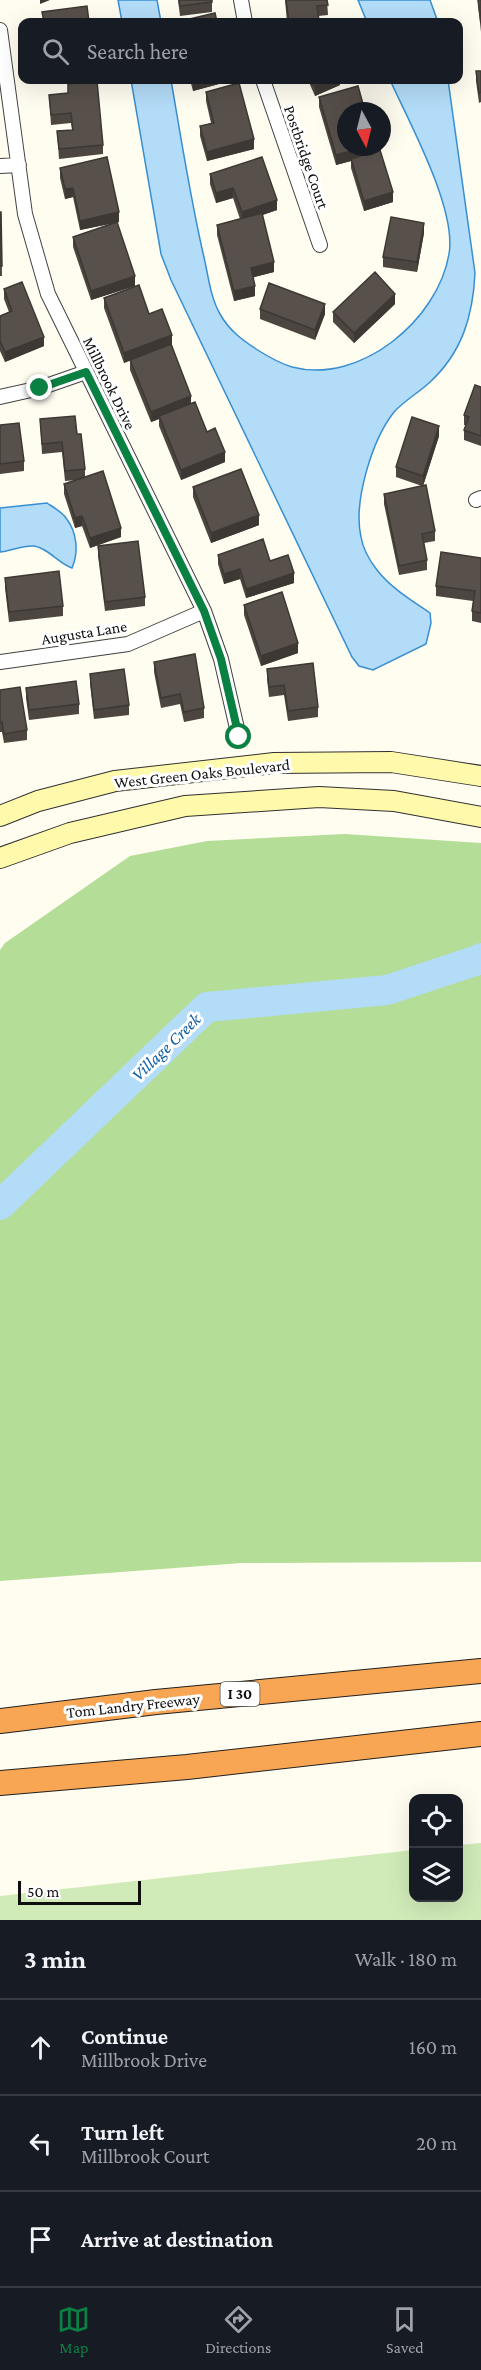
<!DOCTYPE html>
<html lang="en">
<head>
<meta charset="utf-8">
<style>
  :root { --surface:#171b24; --page:#20242c; --text:#f1f3f6; --muted:#9ea1a6; --line:#363941; --accent:#0b8043 }
  body { margin:0; font-family:"Crimson Pro",serif; background:var(--page); color:var(--text) }
  .controls { position:absolute; right:18px; bottom:18px; display:grid; overflow:hidden; border-radius:12px; box-shadow:0 6px 24px #0002 }
  .controls button { width:54px; height:54px; display:grid; place-items:center; padding:0; border:0; border-bottom:2px solid var(--line); background:var(--surface); color:var(--text); font:30px sans-serif }
  .compass { position:absolute; left:337px; top:102px; width:54px; height:54px; border-radius:50%; background:var(--surface); box-shadow:0 6px 24px #0002; rotate:173deg }
  .scale { position:absolute; left:18px; bottom:15px; width:123px; box-sizing:border-box; padding-left:6px; border:3px solid #0f0f0f; border-top:0; font-size:16px; line-height:21px; white-space:nowrap; color:#0f0f0f; -webkit-text-stroke:4px #fff; paint-order:stroke }
  .stop { position:absolute; width:18px; height:18px; margin:-14px; border:4px solid #0b8043; border-radius:50%; background:#fff }
  .stop.end { background:#0b8043; border-color:#fff; box-shadow:0 2px 6px #0008 }
  .list { margin:0; padding:0; list-style:none }
  h2 { display:flex; justify-content:space-between; align-items:center; height:78px; margin:0; padding:0 24px; font-size:26px }
  h2 small { font-size:20px; font-weight:400; color:var(--muted) }
  .list li { display:grid; grid-template-columns:39px 1fr auto; gap:18px; align-items:center; box-sizing:border-box; height:96px; padding:0 24px; border-top:2px solid var(--line) }
  .list b { display:block; font-size:22px; white-space:nowrap }
  .list p { margin:0; font-size:20px; white-space:nowrap; color:var(--muted) }
  .list em { font-size:20px; font-style:normal; color:var(--muted) }
  .icon { flex:none; width:33px; height:33px; fill:none; stroke:currentColor; stroke-width:2; stroke-linecap:round; stroke-linejoin:round }
  .map { position:relative; flex:none; width:481px; height:1920px; overflow:hidden }
  .search { position:absolute; background:var(--surface); box-shadow:0 6px 24px #0002; left:18px; right:18px; top:18px; height:66px; display:flex; align-items:center; gap:15px; box-sizing:border-box; padding:0 21px; border-radius:12px; color:var(--muted); font-size:22px }
  .sheet { height:366px; background:var(--surface) }
  nav { display:flex; justify-content:space-around; align-items:center; box-sizing:border-box; height:84px; border-top:2px solid var(--line); background:var(--surface); font-size:16px; color:var(--muted) }
  nav a { display:grid; justify-items:center; gap:3px }
  nav .on { color:var(--accent) }
  .map>svg:first-child { display:block }
  .green { fill:#d1ebb8 }
  .forest { fill:#b4dd97 }
  .water { fill:#b3dcf8; stroke:#378fd2; stroke-width:1.5 }
  .lines { fill:none; stroke-linecap:round; stroke-linejoin:round }
  .river { stroke:#b3dcf8; stroke-width:30 }
  .minor-casing { stroke:#424242; stroke-width:16 }
  .secondary-casing { stroke:#313131; stroke-width:22 }
  .motorway-casing { stroke:#202020; stroke-width:26 }
  .minor { stroke:#fff; stroke-width:14 }
  .secondary { stroke:#fff9ab; stroke-width:20 }
  .motorway { stroke:#f9a654; stroke-width:24 }
  .wall { fill:#4c4540 }
  .shaded-wall { fill:#3e3834 }
  .building { fill:#58504a; stroke:#3e3834; stroke-width:1.5 }
  .route { stroke:#0b8043; stroke-width:8 }
  .labels { text-anchor:middle; stroke-width:6; stroke-linejoin:round; paint-order:stroke }
  .shield { fill:#fff; stroke:#575757; stroke-width:1.5 }
  .shield-label { font-size:15px; font-weight:bold; fill:#0f0f0f }
  .street-label { font-size:16px; fill:#0f0f0f; stroke:#fff }
  .water-label { font-size:18px; font-style:italic; fill:#1360a6; stroke:#fff }
</style>
</head>
<body>
<div class="map">
<svg width="481" height="1920" viewBox="0 0 481 1920">
  <rect width="100%" height="100%" fill="#fffdf0"/>
  <path class="green" d="M481 1843V1920H0V1896L413 1850 414 1898H458L459 1845Z"/>
  <path class="forest" d="M345 834 481 843V1562L242 1563 0 1581V950L5 943 130 856 207 841Z"/>
  <path class="water" d="M118 0H157L161 22H122Z
    M358 0H430L438 22H367Z
    M131 80H171C181 138 190 196 203 253 208 273 210 297 220 314 229 330 241 339 256 349 267 356 279 363 292 367 360 385 438 320 449 254 457 209 409 122 390 80H448L475 273C473 316 462 353 429 383 418 393 404 401 394 412 372 440 353 502 361 537 363 549 370 561 377 570 391 588 411 600 430 613L431 623 426 644 373 670 359 666 352 657 171 280 161 254Z
    M47 503C53 507 62 512 66 518 77 532 79 552 72 568 58 563 48 548 34 546 24 545 10 551 0 552V508Z"/>
  <g class="lines">
    <path class="river" d="M0 1205 207 1007 387 990 478 960 481 958"/>
    <defs>
      <path id="minor" d="M241 0 245 22
        M0 30 25 214 48 294 204 611 221 659 239 737
        M263 80 320 245
        M0 166 19 165
        M0 397 40 388 86 372
        M476 500 481 498
        M0 662 128 644 204 611"/>
      <path id="secondary" d="M0 816 38 801 115 781 274 763 391 762 481 776
        M0 858 70 833 185 806 319 797 394 801 481 817"/>
      <path id="motorway" d="M0 1721 156 1702 481 1671
        M0 1783 187 1767 481 1734"/>
    </defs>
    <use href="#minor" class="minor-casing"/>
    <use href="#secondary" class="secondary-casing"/>
    <use href="#motorway" class="motorway-casing"/>
    <use href="#minor" class="minor"/>
    <use href="#secondary" class="secondary"/>
    <use href="#motorway" class="motorway"/>
  </g>
  <path class="wall" d="M178 0H212V12L180 16Z
    M285 0H327L328 15 318 16 319 22H287Z
    M478 0H481V32L478 5Z
    M476 71H481V102L479 103 476 81Z
    M190 80H230V81L193 91Z
    M308 80H340V85L315 96Z
    M68 84 103 145V154L59 159 57 131 72 130 71 123 51 125 49 95 68 93Z
    M206 92 254 149 207 161 200 136V126L211 123 206 101Z
    M319 97 375 147V151L393 202 364 211 351 168V161L336 165 319 107Z
    M60 168 119 222 80 230 73 197 65 199 60 178Z
    M210 174 277 210 262 215 274 272 253 277 255 296 234 301 217 235V225L240 219 233 198 216 203 210 184Z
    M0 212H1L2 276H0Z
    M424 233 417 272 383 267V257Z
    M73 237 135 286 91 300 73 247Z
    M4 289 44 346 5 362 0 351V316L9 312 4 299Z
    M104 298 149 314 172 345 191 403 225 462 181 480 159 426V419L151 422 130 370V360L124 363 104 308Z
    M395 304 354 343 333 322V312Z
    M260 309 325 314 315 340 260 319Z
    M481 387V446L464 440V430L466 425H464V415Z
    M40 419 77 434 85 469V477L121 537 90 548 82 526 75 528 64 494V484L78 480 65 481 62 452 42 454Z
    M0 425 24 461V471L0 474Z
    M439 436 423 486 435 531V541L424 543 427 560V570L399 575 384 504V494L422 486 396 477V467Z
    M193 487 259 525 211 543 193 497Z
    M98 546 145 597V606L105 611 98 556Z
    M218 555 270 561 294 583 246 598 240 579 224 584 218 564Z
    M481 558V623L472 621V611L473 601 436 596V586Z
    M5 578 63 606V616L9 622 5 588Z
    M244 605 298 653 261 666 244 615Z
    M154 662 204 708V718L184 722 180 704 161 708 154 672Z
    M267 669 318 707V717L288 721 284 695 269 697 267 679Z
    M90 674 129 705V715L94 719 90 684Z
    M26 688 79 704V714L29 720 26 698Z
    M0 690 27 730V740L4 743 2 732H0Z"/>
  <path class="shaded-wall" d="M40 0H50L40 4Z
    M199 80H230V81L193 91V81Z
    M330 80H340V85L315 96V86Z
    M254 139V149L207 161V152Z
    M366 147H375V155L351 159V161L336 165V155Z
    M73 188V197L65 199V189Z
    M233 188V198L216 203V193Z
    M393 192V202L364 211V201Z
    M277 200V210L242 222V212Z
    M119 212V222L80 230V221Z
    M424 223V233L417 272V262Z
    M274 262V272L251 278V268Z
    M135 276V286L91 300V291Z
    M255 286V296L234 301V291Z
    M395 294V304L354 343V333Z
    M325 304V314L315 340V330Z
    M172 335V345L124 363V353Z
    M44 337V346L5 362V352Z
    M191 396V406L159 416V419L151 422V412Z
    M439 426V436L423 486V476Z
    M225 452V462L181 480V470Z
    M259 515V525L211 543V533Z
    M82 516V526L75 528V518Z
    M121 528V537L90 548V538Z
    M240 569V579L224 584V574Z
    M294 573V583L246 598V589Z
    M298 643V653L261 666V656Z"/>
  <path class="building" d="M179 0H212V2L180 6Z
    M286 0H327L328 5 317 6 319 21 308 22H289Z
    M478 0H481V23Z
    M87 6 89 22H44L42 12Z
    M215 13 217 22H177Z
    M476 71H481V92L479 93Z
    M312 80H330L315 86Z
    M97 81 103 145 59 149 57 131 73 130 71 113 51 115 49 95 68 93V84Z
    M239 83 254 139 207 152 200 126 214 123 206 92Z
    M358 86 365 111H346V147H366L336 155 319 97Z
    M380 150 393 192 364 201 351 159Z
    M107 157 119 212 80 221 73 188 65 189 60 168Z
    M262 157 277 200 242 212 233 188 216 193 210 174Z
    M0 212H1L2 266H0Z
    M262 213 274 262 251 268 255 286 234 291 217 225Z
    M391 217 424 223 417 262 383 257Z
    M117 222 135 276 91 291 73 237Z
    M375 272 395 294 354 333 333 312Z
    M22 282 44 337 5 352 0 341V316L12 311 4 289Z
    M269 283 325 304 315 330 260 309Z
    M139 285 149 314 162 309 172 335 124 353 104 298Z
    M171 344 191 396 151 412 130 360Z
    M475 385 481 387V436L464 430 469 417 464 415Z
    M195 402 207 432 215 428 225 452 181 470 159 416Z
    M75 416 77 434H81L85 469 65 471 62 442 42 444 40 419Z
    M412 417 439 426 423 476 396 467Z
    M19 423 24 461 0 464V425Z
    M241 469 259 515 211 533 193 487Z
    M103 471 121 528 90 538 82 516 75 518 64 484Z
    M426 485 435 531 422 534 427 560 399 566 384 494Z
    M263 539 270 561 288 555 294 573 246 589 240 569 224 574 218 555Z
    M138 541 145 597 105 602 98 546Z
    M441 552 481 558V613L472 611 475 591 436 586Z
    M59 571 63 606 9 612 5 578Z
    M282 592 298 643 261 656 244 605Z
    M195 654 204 708 184 712 180 694 161 698 154 662Z
    M313 663 318 707 288 711 284 685 269 687 267 669Z
    M124 669 129 705 94 710 90 674Z
    M76 681 79 704 29 710 26 688Z
    M20 687 27 730 4 734 2 722 0 723V690Z"/>
  <g class="lines">
    <path class="route" d="M40 388 86 372 204 611 221 659 239 737"/>
  </g>
  <g class="labels">
    <rect class="shield" x="220.5" y="1682" width="39" height="24" rx="4.5"/>
    <g class="shield-label">
      <text x="240" y="1699">I 30</text>
    </g>
    <g class="street-label">
      <text transform="translate(307 157) rotate(71)" y="6">Postbridge Court</text>
      <text transform="translate(110 383) rotate(64)" y="6">Millbrook Drive</text>
      <text transform="translate(84 632) rotate(-9)" y="6">Augusta Lane</text>
      <text transform="translate(202 773) rotate(-6)" y="6">West Green Oaks Boulevard</text>
      <text transform="translate(133 1705) rotate(-6)" y="6">Tom Landry Freeway</text>
    </g>
    <g class="water-label">
      <text transform="translate(166 1047) rotate(-44)" y="6">Village Creek</text>
    </g>
  </g>
</svg>
<div class="controls">
<button><svg class="icon" aria-label="locate" viewBox="0 0 24 24"><circle cx="12" cy="12" r="6"/><path d="M12 2v4M12 18v4M2 12h4M18 12h4"/></svg></button>
<button><svg class="icon" aria-label="layers" viewBox="0 0 24 24"><path d="M12 4l9 5-9 5-9-5zM3 14l9 5 9-5"/></svg></button>
</div>
<svg class="compass" viewBox="-18 -18 36 36"><path d="M0-13l5 13h-10z" fill="#e53935"/><path d="M0 13l5-13h-10z" fill="#9ea1a6"/></svg>
<div class="scale">50 m</div>
<div class="stop" style="left:239px;top:737px"></div>
<div class="stop end" style="left:40px;top:388px"></div>
<div class="search"><svg class="icon" aria-label="search" viewBox="0 0 24 24"><circle cx="10" cy="10" r="6"/><path d="M15 15l6 6"/></svg>Search here</div>
</div>
<section class="sheet">
<h2>3 min<small>Walk · 180 m</small></h2>
<ul class="list">
<li><svg class="icon" aria-label="ahead" viewBox="0 0 24 24"><path d="M12 20V5M6 11l6-6 6 6"/></svg><div><b>Continue</b><p>Millbrook Drive</p></div><em>160 m</em></li>
<li><svg class="icon" aria-label="left" viewBox="0 0 24 24"><path d="M17 20v-9H6M10 6l-5 5 5 5"/></svg><div><b>Turn left</b><p>Millbrook Court</p></div><em>20 m</em></li>
<li><svg class="icon" aria-label="arrive" viewBox="0 0 24 24"><path d="M6 21V4h12l-3 4 3 4H6"/></svg><div><b>Arrive at destination</b></div></li>
</ul>
</section>
<nav>
<a class="on"><svg class="icon" aria-label="map" viewBox="0 0 24 24"><path d="M3 6l6-2 6 2 6-2v14l-6 2-6-2-6 2zM9 4v14M15 6v14"/></svg>Map</a>
<a><svg class="icon" aria-label="directions" viewBox="0 0 24 24"><path d="M12 3l9 9-9 9-9-9zM9 14v-3h6M13 9l2 2-2 2"/></svg>Directions</a>
<a><svg class="icon" aria-label="saved" viewBox="0 0 24 24"><path d="M7 4h10v16l-5-4-5 4z"/></svg>Saved</a>
</nav>
</body>
</html>
